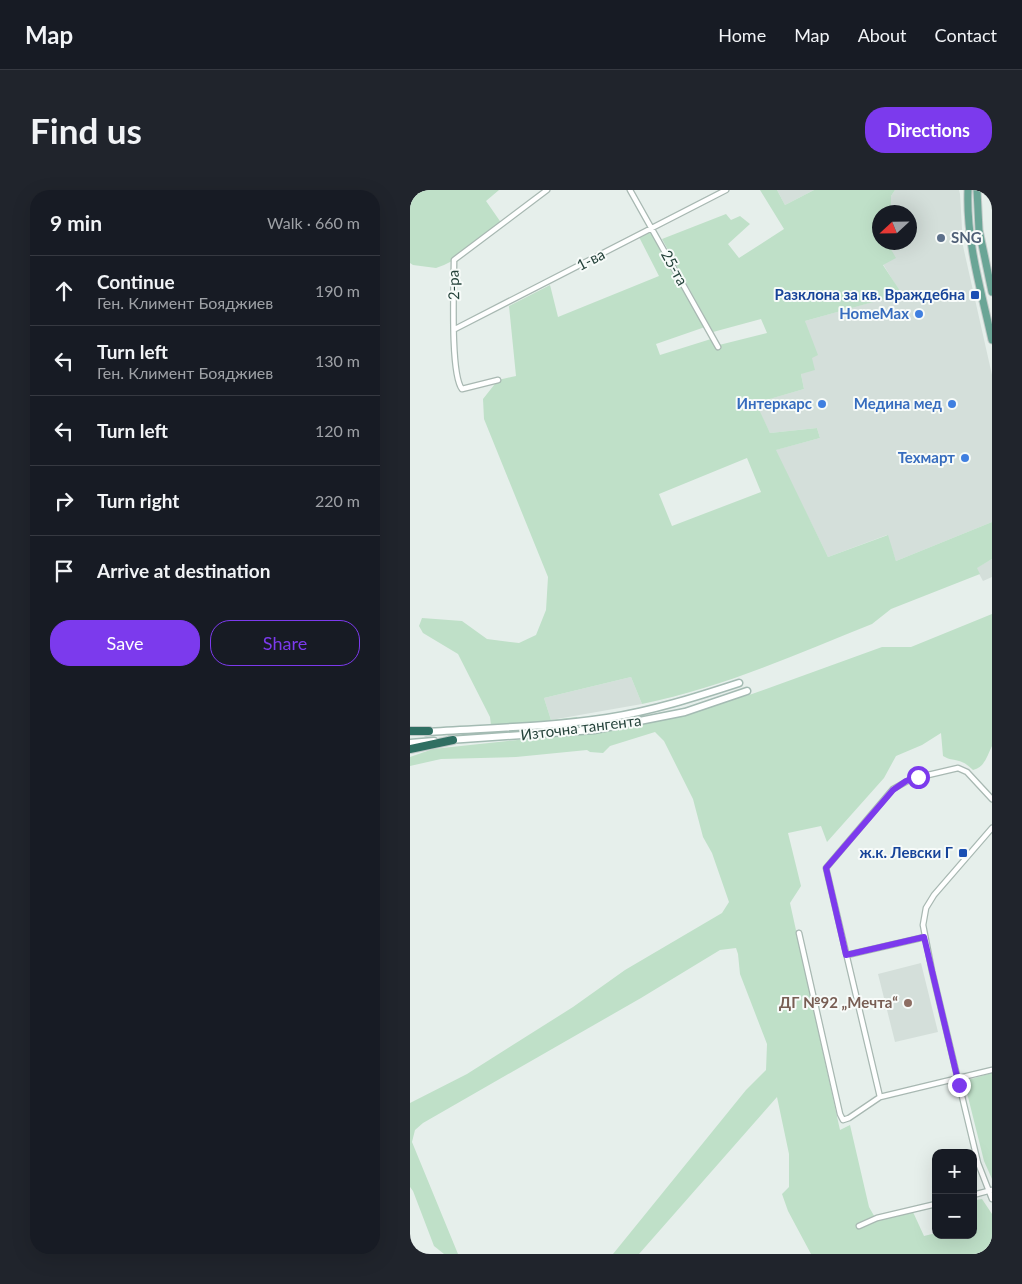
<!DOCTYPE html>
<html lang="en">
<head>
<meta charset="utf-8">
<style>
  :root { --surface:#171b24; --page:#20242c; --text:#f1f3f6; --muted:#9ea1a6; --line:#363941; --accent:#7c3aed }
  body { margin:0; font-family:Lato,sans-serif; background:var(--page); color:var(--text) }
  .controls { position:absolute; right:15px; bottom:15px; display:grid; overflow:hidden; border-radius:10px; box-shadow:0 5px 20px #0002 }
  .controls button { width:45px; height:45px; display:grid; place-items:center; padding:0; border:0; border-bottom:1px solid var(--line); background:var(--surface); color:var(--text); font:25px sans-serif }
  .compass { position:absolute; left:462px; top:15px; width:45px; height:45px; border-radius:50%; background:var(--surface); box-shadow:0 5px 20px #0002; rotate:248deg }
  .stop { position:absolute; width:15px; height:15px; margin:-11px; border:4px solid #7c3aed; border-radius:50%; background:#fff }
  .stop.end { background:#7c3aed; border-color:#fff; box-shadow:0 1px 5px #0008 }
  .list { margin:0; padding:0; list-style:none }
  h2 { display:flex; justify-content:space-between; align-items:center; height:65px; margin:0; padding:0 20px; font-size:21px }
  h2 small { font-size:16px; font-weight:400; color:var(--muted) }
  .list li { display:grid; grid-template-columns:32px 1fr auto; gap:15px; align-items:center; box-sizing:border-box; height:70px; padding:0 20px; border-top:1px solid var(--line) }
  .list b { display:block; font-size:19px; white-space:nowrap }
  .list p { margin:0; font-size:16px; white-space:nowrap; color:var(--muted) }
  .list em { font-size:16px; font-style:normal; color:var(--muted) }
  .actions { display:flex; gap:10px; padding:15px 20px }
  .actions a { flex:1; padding:11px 0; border:1px solid var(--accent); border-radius:20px; text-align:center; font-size:18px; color:var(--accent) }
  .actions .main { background:var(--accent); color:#fff }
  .icon { flex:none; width:28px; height:28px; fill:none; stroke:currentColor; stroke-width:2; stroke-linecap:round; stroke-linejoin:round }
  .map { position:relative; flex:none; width:582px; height:1064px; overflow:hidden; border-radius:20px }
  header { display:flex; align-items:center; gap:30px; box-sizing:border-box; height:70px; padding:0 25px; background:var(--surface); border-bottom:1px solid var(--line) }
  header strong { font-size:24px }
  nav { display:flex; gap:28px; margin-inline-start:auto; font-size:18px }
  .intro { display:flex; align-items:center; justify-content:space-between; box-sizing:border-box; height:120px; padding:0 30px }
  h1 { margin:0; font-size:35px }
  .button { padding:12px 22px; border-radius:20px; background:var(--accent); color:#fff; font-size:18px; font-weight:700 }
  main { display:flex; gap:30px; padding:0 30px }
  aside { flex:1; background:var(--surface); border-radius:20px; box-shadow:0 5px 20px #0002 }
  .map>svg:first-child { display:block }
  .built { fill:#d4dfda }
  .green { fill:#bfe0c8; fill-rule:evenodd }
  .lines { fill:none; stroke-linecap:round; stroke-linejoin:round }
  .street-casing { stroke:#a8b8b2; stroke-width:7 }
  .secondary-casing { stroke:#a4bbb3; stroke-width:9 }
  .primary-casing { stroke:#c2cac8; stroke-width:9 }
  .highway-casing { stroke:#c2cac8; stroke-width:10 }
  .street { stroke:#fff; stroke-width:4.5 }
  .secondary { stroke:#fff; stroke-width:6 }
  .primary { stroke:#6aa596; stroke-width:7 }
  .highway { stroke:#2f6f62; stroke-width:8 }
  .route { stroke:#7c3aed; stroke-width:6 }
  .service-dot { fill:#5c6f8a; stroke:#f7fbf9; stroke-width:2 }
  .transit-dot { fill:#1a4fb4; stroke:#f7fbf9; stroke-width:2 }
  .shop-dot { fill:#3f7fe0; stroke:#f7fbf9; stroke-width:2 }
  .education-dot { fill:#8d6e63; stroke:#f7fbf9; stroke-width:2 }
  .labels { text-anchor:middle; stroke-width:4; stroke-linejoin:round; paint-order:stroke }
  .service-label { font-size:15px; font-weight:bold; fill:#4e5e75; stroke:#f7fbf9; text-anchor:start }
  .street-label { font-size:15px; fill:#24423a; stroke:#f7fbf9 }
  .transit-label { font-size:15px; font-weight:bold; fill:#164399; stroke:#f7fbf9; text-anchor:end }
  .shop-label { font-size:15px; font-weight:bold; fill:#366cbe; stroke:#f7fbf9; text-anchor:end }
  .education-label { font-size:15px; font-weight:bold; fill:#785e54; stroke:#f7fbf9; text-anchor:end }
</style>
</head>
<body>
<header>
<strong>Map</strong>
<nav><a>Home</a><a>Map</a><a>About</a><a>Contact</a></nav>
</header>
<div class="intro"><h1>Find us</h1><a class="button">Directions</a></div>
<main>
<aside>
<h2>9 min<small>Walk · 660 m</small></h2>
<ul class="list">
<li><svg class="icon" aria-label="ahead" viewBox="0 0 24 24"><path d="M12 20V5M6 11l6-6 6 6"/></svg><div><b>Continue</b><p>Ген. Климент Бояджиев</p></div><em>190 m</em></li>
<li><svg class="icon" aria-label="left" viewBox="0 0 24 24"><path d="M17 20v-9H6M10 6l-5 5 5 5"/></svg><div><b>Turn left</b><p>Ген. Климент Бояджиев</p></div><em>130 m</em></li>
<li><svg class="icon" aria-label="left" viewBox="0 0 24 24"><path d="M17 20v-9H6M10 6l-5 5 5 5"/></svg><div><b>Turn left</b></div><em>120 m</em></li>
<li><svg class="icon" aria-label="right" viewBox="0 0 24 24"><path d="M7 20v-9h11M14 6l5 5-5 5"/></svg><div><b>Turn right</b></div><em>220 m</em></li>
<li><svg class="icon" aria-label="arrive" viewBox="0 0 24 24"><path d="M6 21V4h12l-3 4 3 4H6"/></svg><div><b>Arrive at destination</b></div></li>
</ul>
<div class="actions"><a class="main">Save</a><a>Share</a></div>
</aside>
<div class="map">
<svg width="582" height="1064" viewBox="0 0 582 1064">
  <rect width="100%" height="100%" fill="#e6efeb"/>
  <path class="built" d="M367 0H404L375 15Z
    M485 0H549L550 4 553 56 582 185V332L486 371 477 345 418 367 365 260 410 248 407 238 360 243 345 213 394 199 391 184 402 167 395 131 491 104 473 74 479 53 500 52V22H481V6Z
    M582 369V387L573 391 566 378Z
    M221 487 232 514 141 530 134 508Z
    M511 773 528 842 485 852 468 784Z"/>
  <path class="green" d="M0 0H89L76 11 92 34 44 70 34 75 26 78 3 75 0 73Z
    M350 0H367L375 15 404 0H485L481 6V22H470V52L479 53V56L486 68 473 75 492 104 395 131 408 165 402 168 405 180 391 184 394 199 346 213 360 243 407 238 410 248 366 260 418 367 478 345 486 371 582 332V369L567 378 570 384 481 419 462 434C387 464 312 498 232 514L221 487 134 508 141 530 167 527 168 530 81 535 80 527 48 464 13 443 9 436 12 428 52 431 77 449 109 453 126 445 136 420 138 387 74 229 73 209 88 190 106 186 99 116 140 95 148 127 249 86 229 47 243 39 295 137 246 154 250 165 301 149 309 155 357 143 351 129 303 142 252 49 316 24 321 30 330 26 340 34 318 54 329 68 374 39ZM337 268 351 302 262 336 249 304Z
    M582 424V556C577 566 575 577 563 580 559 576 554 572 549 571 540 568 542 571 533 566L531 543 512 555 486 566 474 588 417 652 411 636 378 643 391 696 380 713 430 940 440 935 459 1017 467 1031 503 1022 514 1046 526 1043V1045H563V1020L566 1010 572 1009 582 1024V1064H401L378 1021 372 1004 379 997V964L367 907 229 1064H203L336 900 356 880 357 854 330 784 328 764 326 758 310 760 231 808 13 933 5 940 2 952 48 1064H34L24 1056 3 1001 0 997V913L57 884 163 817 215 780 312 723 319 712 302 663 293 647 283 609 254 551 245 542 200 556 193 563 180 562 177 560 106 567 31 569 0 576V567L23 559 200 540 263 527 342 504 472 457H501Z
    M582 883V989L574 971 554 891Z"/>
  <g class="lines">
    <defs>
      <path id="street" d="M220 0 308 157
        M45 139 316 0
        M88 190 52 199C40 184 44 94 44 70L137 0
        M582 638 524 705 516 718 513 735 522 781 568 973 582 1009
        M389 743 430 924 433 930 439 928 470 907 582 880
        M437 765 515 747
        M470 907 416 678 483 599 501 589 548 578 557 582 582 609
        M563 1005 582 1000
        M449 1036 467 1028 526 1014"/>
      <path id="secondary" d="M16 542C76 538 137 537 197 528 242 521 286 507 329 493
        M39 550 184 540 275 522 337 501
        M0 553 24 551"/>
      <path id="primary" d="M558 0C556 51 571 100 582 150
        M567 0 569 40 582 102"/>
      <path id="highway" d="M0 541H19
        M0 559 43 550"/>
    </defs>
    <use href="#street" class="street-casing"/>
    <use href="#secondary" class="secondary-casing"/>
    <use href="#primary" class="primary-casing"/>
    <use href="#highway" class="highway-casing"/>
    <use href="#street" class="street"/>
    <use href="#secondary" class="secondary"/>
    <use href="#primary" class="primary"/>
    <use href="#highway" class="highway"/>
  </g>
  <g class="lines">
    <path class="route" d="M508 587 496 591 483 600 416 678 436 765 514 747 549 895"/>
  </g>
  <circle class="service-dot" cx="531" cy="48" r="5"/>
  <g class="transit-dot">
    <rect x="560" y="100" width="10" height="10" rx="2.5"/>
    <rect x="548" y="658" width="10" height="10" rx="2.5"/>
  </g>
  <g class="shop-dot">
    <circle cx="509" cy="124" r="5"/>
    <circle cx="412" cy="214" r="5"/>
    <circle cx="542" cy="214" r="5"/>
    <circle cx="555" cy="268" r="5"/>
  </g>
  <circle class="education-dot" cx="498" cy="813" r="5"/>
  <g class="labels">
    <g class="service-label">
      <text x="541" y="53">SNG</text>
    </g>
    <g class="street-label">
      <text transform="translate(181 70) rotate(-27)" y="5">1-ва</text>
      <text transform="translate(264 78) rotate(61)" y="5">25-та</text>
      <text transform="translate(44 95) rotate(-91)" y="5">2-ра</text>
      <text transform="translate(171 538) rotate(-7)" y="5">Източна тангента</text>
    </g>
    <g class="transit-label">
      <text x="555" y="110">Разклона за кв. Враждебна</text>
      <text x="543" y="668">ж.к. Левски Г</text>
    </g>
    <g class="shop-label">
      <text x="499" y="129">HomeMax</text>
      <text x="402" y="219">Интеркарс</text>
      <text x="532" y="219">Медина мед</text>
      <text x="545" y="273">Техмарт</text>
    </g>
    <g class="education-label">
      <text x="488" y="818">ДГ №92 „Мечта“</text>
    </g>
  </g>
</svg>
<div class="controls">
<button>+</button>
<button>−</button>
</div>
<svg class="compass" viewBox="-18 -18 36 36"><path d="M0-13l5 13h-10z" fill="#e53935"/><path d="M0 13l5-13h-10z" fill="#9ea1a6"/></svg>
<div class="stop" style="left:508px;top:587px"></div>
<div class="stop end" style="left:549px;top:895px"></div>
</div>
</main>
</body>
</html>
